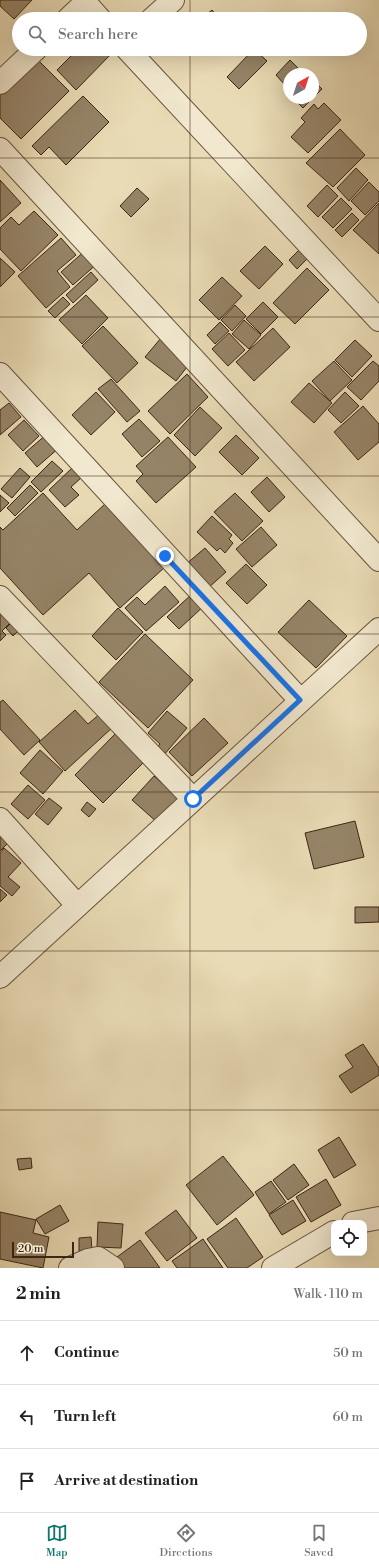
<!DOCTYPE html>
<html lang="en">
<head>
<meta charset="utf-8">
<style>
  :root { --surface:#fff; --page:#f2f2f2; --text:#202124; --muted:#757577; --line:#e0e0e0; --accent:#0f766e }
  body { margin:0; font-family:"Libre Bodoni",serif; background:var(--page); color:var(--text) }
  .controls { position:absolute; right:12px; bottom:12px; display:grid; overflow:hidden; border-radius:8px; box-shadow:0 4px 16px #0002 }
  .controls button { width:36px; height:36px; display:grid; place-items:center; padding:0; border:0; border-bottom:1px solid var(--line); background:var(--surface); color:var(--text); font:20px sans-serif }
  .compass { position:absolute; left:283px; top:68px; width:36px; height:36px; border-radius:50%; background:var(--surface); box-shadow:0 4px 16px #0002; rotate:39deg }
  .scale { position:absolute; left:12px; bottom:10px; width:62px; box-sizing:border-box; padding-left:4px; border:2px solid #3c2614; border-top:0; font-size:11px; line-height:14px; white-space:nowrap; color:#3c2614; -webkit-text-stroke:3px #f1e8cf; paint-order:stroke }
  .stop { position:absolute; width:12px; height:12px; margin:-9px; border:3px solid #1a73e8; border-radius:50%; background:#fff }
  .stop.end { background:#1a73e8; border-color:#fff; box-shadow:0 1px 4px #0008 }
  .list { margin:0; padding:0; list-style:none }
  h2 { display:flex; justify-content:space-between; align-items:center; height:52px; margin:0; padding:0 16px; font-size:17px }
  h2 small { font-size:13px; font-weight:400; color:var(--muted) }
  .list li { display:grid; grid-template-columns:26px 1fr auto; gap:12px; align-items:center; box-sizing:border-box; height:64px; padding:0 16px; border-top:1px solid var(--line) }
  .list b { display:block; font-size:15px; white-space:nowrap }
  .list em { font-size:13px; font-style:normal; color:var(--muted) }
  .icon { flex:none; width:22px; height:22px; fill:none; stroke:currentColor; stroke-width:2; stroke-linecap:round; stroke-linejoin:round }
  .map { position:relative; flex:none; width:379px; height:1268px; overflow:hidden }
  .search { position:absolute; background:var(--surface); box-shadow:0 4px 16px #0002; left:12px; right:12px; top:12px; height:44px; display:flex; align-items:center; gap:10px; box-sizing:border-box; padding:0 14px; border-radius:22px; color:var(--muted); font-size:15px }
  .sheet { height:244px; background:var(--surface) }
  nav { display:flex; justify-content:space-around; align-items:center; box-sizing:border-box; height:56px; border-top:1px solid var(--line); background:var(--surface); font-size:11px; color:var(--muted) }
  nav a { display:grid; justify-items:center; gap:2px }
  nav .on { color:var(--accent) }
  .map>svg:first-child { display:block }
  .building { fill:#968468; stroke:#3c2614 }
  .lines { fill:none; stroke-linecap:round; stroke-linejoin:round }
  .street-casing { stroke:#67533c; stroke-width:24 }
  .street { stroke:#f1e8cf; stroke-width:22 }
  .route { stroke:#1a73e8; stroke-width:5 }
  .grid { fill:none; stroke:#3c2614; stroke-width:1; stroke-opacity:0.55 }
</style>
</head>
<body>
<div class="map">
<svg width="379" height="1268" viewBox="0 0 379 1268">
  <rect width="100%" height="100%" fill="#e9dbb5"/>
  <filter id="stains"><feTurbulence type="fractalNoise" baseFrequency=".005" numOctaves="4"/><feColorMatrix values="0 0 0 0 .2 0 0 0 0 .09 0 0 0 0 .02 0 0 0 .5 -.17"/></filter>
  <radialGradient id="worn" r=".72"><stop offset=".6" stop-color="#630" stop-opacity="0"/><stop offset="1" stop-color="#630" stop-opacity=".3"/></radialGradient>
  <path class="building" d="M0 0H32L14 19 0 6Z
    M212 10 220 19H201Z
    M78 49H107L112 53 76 90 57 70Z
    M254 49 267 61 239 89 227 77Z
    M35 57 69 91 21 139 0 118V92Z
    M290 60 300 70 295 74H289V81L285 85 276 75Z
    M313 80 322 89 313 98Z
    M83 96 109 122 66 165 49 147 41 155 32 146Z
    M293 98H313L303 108Z
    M324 103 341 120 308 153 291 137 305 122 301 118 314 104 318 109Z
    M340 129 365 155 333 187 306 163Z
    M356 168 368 180 349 201 337 188Z
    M0 180 21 203 0 222Z
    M369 182 379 192V201L365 215 351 201Z
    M327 185 338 196 318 217 307 206Z
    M137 188 149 199 131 217 120 206Z
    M341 198 352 209 333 228 322 217Z
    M379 203V254L353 230Z
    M34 211 58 235 21 271 0 249V228L11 217 19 225Z
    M352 213 359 220 342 237 335 230Z
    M61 238 76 255 57 271 70 287 46 308 18 276Z
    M265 246 283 264 259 289 240 271Z
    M87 249 99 262 73 285 61 272Z
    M300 249 309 257 297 269 289 260Z
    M0 258 15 272 0 287Z
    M307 268 329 290 295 324 273 303Z
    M91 272 98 280 73 303 66 295Z
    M222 277 242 296 219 320 199 300Z
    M86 295 108 318 82 344 59 320Z
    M63 297 70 304 55 318 48 311Z
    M263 302 278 317 261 334 246 319Z
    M235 305 246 316 232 331 221 320Z
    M244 320 261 335 249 349 232 334Z
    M220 322 229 331 215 344 207 335Z
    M103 326 138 363 117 383 82 346Z
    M273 328 290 347 254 381 236 362Z
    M229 333 245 350 228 366 212 349Z
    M161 338 191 362 176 381 145 357Z
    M355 340 372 356 352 377 335 360Z
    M334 361 352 380 330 401 312 381Z
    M373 361 379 366V381L361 400 347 387Z
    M187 374 208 397 170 434 148 411Z
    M111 379 140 411 127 422 98 389Z
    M309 383 332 403 314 423 291 402Z
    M96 392 115 412 91 435 72 415Z
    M345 392 359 406 341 423 328 410Z
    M9 403 21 417 0 435V410Z
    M363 406 379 424V442L358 460 334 432Z
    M200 407 222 428 195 456 174 435Z
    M139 419 160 441 142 457 122 434Z
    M24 420 39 436 23 451 8 435Z
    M48 433 60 447 37 467 25 453Z
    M236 435 259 458 242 475 219 452Z
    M168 437 196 467 156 503 136 481 143 474 136 466Z
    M52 461 63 471 41 492 31 482Z
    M20 468 30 477 12 498 1 489Z
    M72 468 81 478 71 487 79 495 65 507 49 490Z
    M267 477 285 497 269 512 251 492Z
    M30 485 38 493 15 516 7 508Z
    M43 493 77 530 106 503 165 567 120 608 89 573 43 615 0 568V527L3 530Z
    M235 493 263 521 242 541 214 512Z
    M0 495 9 503 0 512Z
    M212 516 232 535 229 539 233 543 225 553 220 548 217 551 197 532Z
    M261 527 277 545 252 567 236 549Z
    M205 548 226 572 207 589 185 565Z
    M246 564 267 585 247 604 226 583Z
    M165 586 179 602 146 631 125 608 137 597 145 605Z
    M193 593 205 605 179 629 167 617Z
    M309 600 347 636 316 668 278 632Z
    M118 608 143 632 116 660 92 636Z
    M0 609 13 620 2 631 6 635 0 641Z
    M11 623 18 631 13 636 6 628Z
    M145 634 193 680 148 728 99 682Z
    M3 700 40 740 24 755 0 729V702Z
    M75 710 88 724 101 713 113 727 65 771 39 742Z
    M167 711 187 728 163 756 156 749 160 744 148 733Z
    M204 718 228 743 192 776 169 752Z
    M115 734 144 762 103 803 75 775Z
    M40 750 63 771 43 794 20 773Z
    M154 776 180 799 158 823 132 800Z
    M28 785 45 800 28 819 11 804Z
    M49 798 62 808 48 825 35 814Z
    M87 802 96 809 89 817 81 810Z
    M355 821 364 857 314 869 305 833Z
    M0 835 8 843 0 851Z
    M4 848 21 863 8 877 20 887 12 896 0 886V853Z
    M0 889 7 895 0 902Z
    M355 907H379V922L355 923Z
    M363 1044 379 1068V1075L351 1093 339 1076 353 1067 345 1055Z
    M339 1137 356 1165 334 1178 318 1150Z
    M223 1156 254 1195 217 1225 186 1185Z
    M31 1158 32 1168 19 1170 17 1159Z
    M294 1164 309 1185 288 1200 273 1180Z
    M326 1179 341 1205 311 1222 296 1197Z
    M271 1181 286 1202 269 1214 255 1192Z
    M293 1200 306 1221 282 1235 269 1215Z
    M60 1205 69 1221 45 1234 36 1219Z
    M176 1210 197 1238 167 1261 145 1233Z
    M0 1212 36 1220 33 1233 49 1237 43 1268 0 1259Z
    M236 1218 263 1257 247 1268H228L207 1239Z
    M98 1222 123 1224 121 1248 97 1247Z
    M91 1237 92 1250 79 1251V1238Z
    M203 1239 223 1268H177L172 1261Z
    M140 1240 160 1268H119L113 1260Z"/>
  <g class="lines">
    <defs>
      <path id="street" d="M83 0 100 19
        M68 19 86 2
        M152 19 173 0
        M127 49 379 320
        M0 83 36 49
        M0 149 379 560
        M0 374 300 700
        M0 597 193 799
        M0 819 77 905
        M0 977 379 629
        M353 1223 379 1218
        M70 1268 88 1260 98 1258 113 1268
        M273 1268 334 1232"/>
    </defs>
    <use href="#street" class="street-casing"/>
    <use href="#street" class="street"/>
  </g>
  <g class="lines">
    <path class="route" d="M165 556 300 700 193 799"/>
  </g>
  <path class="grid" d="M190 0V19M190 49V1268M0 158H379M0 317H379M0 476H379M0 634H379M0 792H379M0 951H379M0 1110H379"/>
  <rect width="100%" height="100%" filter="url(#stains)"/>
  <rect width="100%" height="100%" fill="url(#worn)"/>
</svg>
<div class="controls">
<button><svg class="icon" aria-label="locate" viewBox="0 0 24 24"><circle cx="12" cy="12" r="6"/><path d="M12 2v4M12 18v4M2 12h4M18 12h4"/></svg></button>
</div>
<svg class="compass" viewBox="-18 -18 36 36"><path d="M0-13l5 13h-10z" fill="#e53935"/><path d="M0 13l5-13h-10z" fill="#757577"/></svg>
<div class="scale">20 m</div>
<div class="stop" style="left:193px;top:799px"></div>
<div class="stop end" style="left:165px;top:556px"></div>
<div class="search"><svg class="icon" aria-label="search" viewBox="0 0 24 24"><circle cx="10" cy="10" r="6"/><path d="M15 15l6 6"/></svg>Search here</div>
</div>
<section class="sheet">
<h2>2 min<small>Walk · 110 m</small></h2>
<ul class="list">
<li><svg class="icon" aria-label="ahead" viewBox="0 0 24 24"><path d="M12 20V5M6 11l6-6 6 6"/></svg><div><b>Continue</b></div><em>50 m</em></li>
<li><svg class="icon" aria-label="left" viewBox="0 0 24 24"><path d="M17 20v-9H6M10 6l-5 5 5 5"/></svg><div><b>Turn left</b></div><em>60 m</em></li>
<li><svg class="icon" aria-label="arrive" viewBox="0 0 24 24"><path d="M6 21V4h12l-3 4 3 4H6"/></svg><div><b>Arrive at destination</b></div></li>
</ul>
</section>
<nav>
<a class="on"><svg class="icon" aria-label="map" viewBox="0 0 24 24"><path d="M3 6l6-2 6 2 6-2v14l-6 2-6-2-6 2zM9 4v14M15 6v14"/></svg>Map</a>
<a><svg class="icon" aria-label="directions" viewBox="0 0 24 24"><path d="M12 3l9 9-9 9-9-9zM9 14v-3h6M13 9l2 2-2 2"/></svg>Directions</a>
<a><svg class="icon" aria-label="saved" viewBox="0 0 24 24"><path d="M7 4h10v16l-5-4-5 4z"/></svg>Saved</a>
</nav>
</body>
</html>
